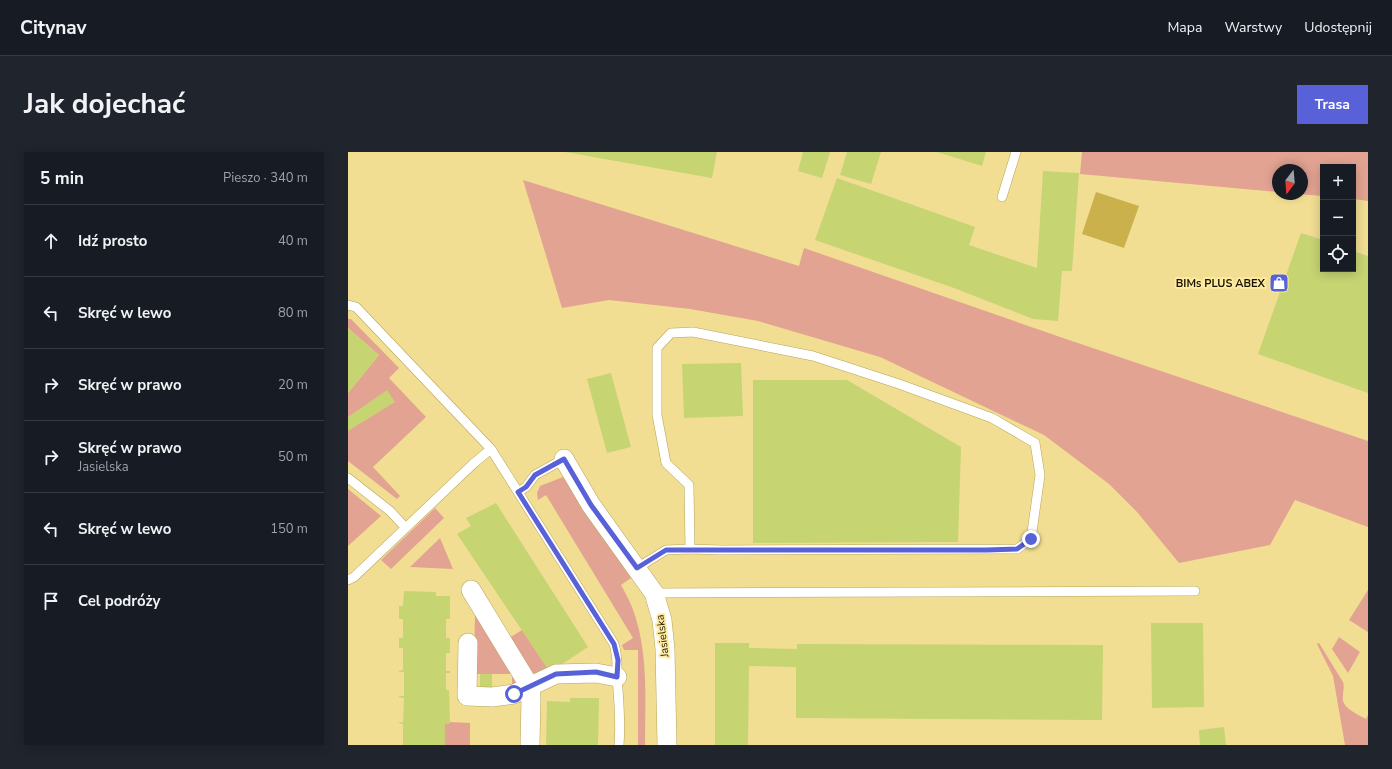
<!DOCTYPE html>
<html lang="pl">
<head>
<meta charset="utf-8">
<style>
  :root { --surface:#171b24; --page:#20242c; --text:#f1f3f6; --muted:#9ea1a6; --line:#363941; --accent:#5861d8 }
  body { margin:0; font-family:"Nunito Sans",sans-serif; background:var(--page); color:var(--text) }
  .controls { position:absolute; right:12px; top:12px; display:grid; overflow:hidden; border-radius:0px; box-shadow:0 2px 10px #0003 }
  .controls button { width:36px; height:36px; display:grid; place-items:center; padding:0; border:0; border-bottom:1px solid var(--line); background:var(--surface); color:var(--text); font:20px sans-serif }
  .compass { position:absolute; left:924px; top:12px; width:36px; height:36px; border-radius:50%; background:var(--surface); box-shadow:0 2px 10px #0003; rotate:196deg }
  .stop { position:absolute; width:12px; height:12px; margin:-9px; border:3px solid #5861d8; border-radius:50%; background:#fff }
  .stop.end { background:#5861d8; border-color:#fff; box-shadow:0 1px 4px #0008 }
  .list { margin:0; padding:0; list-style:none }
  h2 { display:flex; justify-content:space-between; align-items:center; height:52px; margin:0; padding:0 16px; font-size:17px }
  h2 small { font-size:13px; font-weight:400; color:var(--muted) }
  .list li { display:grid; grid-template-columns:26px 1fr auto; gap:12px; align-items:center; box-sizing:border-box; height:72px; padding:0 16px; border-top:1px solid var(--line) }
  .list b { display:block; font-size:15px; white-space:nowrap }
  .list p { margin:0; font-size:13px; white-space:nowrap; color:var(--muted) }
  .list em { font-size:13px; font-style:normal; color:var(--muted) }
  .icon { flex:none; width:22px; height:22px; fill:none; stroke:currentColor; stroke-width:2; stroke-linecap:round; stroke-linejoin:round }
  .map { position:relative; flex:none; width:1020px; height:593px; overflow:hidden; border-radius:0px }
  header { display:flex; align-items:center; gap:24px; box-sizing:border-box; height:56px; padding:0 20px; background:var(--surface); border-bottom:1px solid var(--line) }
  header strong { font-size:19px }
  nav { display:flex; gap:22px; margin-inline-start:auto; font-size:14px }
  .intro { display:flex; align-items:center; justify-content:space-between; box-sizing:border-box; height:96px; padding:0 24px }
  h1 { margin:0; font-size:28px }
  .button { padding:10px 18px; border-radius:0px; background:var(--accent); color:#fff; font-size:14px; font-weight:700 }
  main { display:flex; gap:24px; padding:0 24px }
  aside { flex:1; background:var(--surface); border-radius:0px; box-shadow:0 2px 10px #0003 }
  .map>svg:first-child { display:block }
  .green { fill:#e3a392 }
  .water { fill:#cab14c }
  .building { fill:#c6d472 }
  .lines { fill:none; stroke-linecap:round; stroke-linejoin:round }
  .lane-casing { stroke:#b6a45a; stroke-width:10 }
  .street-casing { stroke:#b6a45a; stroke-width:20 }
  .lane { stroke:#fff; stroke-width:9 }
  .street { stroke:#fff; stroke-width:19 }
  .route { stroke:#5861d8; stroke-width:5 }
  .labels { text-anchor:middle; stroke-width:4; stroke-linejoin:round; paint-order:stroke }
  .poi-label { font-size:11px; font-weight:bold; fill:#1a1501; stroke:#ffeba0; text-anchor:end }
  .street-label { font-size:11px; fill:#1a1501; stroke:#ffeba0 }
</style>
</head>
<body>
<header>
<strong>Citynav</strong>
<nav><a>Mapa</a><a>Warstwy</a><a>Udostępnij</a></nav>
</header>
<div class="intro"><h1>Jak dojechać</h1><a class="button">Trasa</a></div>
<main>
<aside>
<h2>5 min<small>Pieszo · 340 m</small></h2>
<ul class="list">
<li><svg class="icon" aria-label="ahead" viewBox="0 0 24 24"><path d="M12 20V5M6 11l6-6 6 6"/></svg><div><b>Idź prosto</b></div><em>40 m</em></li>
<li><svg class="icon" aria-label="left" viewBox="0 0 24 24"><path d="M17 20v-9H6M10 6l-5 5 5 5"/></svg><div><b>Skręć w lewo</b></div><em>80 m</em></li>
<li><svg class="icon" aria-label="right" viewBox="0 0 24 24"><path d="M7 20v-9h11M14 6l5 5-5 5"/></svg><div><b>Skręć w prawo</b></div><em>20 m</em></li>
<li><svg class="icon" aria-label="right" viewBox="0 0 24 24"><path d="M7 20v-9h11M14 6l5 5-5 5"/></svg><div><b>Skręć w prawo</b><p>Jasielska</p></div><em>50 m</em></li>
<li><svg class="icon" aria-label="left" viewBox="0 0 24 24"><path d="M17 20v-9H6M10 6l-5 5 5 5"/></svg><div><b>Skręć w lewo</b></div><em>150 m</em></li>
<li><svg class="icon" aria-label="arrive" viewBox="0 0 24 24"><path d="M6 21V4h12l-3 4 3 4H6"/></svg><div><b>Cel podróży</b></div></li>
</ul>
</aside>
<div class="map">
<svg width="1020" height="593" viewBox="0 0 1020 593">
  <rect width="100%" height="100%" fill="#f1de93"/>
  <path class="green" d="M734 0H1020V49L1005 47V15H975V44L949 42H954V18H930V40L732 22Z
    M175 28 451 114 456 96 718 187 1020 289V375L947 348 922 393 831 411 789 360 761 332 696 283 532 205 410 169 342 157 261 148 214 156Z
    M0 167H3L51 216 41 226 78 265 25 315 52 344 49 347 0 309V241L31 203 0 176Z
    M215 325 283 426 273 433C277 440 281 448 284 455 301 499 297 547 297 593H290V498H276L274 493 285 486 198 343 190 348 189 341 192 334Z
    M0 337 33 364 0 394Z
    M87 356 96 366 43 417 33 408Z
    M92 386 105 417 62 415Z
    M1020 438V480L1001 468Z
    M127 458 168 528 167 533 164 537V522H126Z
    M174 478 202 520 188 522 183 520 161 486Z
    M991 485 1012 500 1000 521 984 497Z
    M971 491 995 530C997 536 994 542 995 549 997 557 1011 563 1018 567L1020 563V593H997L985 524 969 492Z
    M102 570 122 571V593H97V572H101Z"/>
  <path class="water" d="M748 40 791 54 776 96 734 82Z"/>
  <path class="building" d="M217 0H369L364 26Z
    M455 0H482L474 26 450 19Z
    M499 0H533L523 32 492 23Z
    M589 0H638L634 14Z
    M695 19 731 21 724 119H714L710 169 685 167 606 136 467 88 489 26 627 75 621 93 689 116Z
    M953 81 975 88V117H1005V99L1020 104V241L910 202Z
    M0 176 31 203 0 241Z
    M393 211 395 264 336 266 334 212Z
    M263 221 283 295 259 301 239 227Z
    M405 228H499L613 295 610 390 405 391Z
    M39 238 47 250 0 279V265Z
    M148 351 240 495 202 520 109 382 123 374 118 366Z
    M56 439 88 440V444H102V467H98V486H102V501H98V519H102V521H98V538H101L102 570 101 572H97V593H55V572L51 571V570H55L56 546 51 545V544H56V520H51V519L55 518V496H51V486H55V467H51V454H55Z
    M803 471H855L856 555 804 556Z
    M367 491H401V496L449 497V492L755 493 754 568 448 566V515L401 514 400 593H367Z
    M132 522H144V536H132Z
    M222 546H251L250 593H198L199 549 222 550Z
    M876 575 878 593H852L851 578Z"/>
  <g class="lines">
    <defs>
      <path id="lane" d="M654 45 668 0
        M0 153 8 155 143 297 170 340
        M216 307 187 323 178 335 170 340 266 492C270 504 269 514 269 526 271 549 273 570 271 593
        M0 326 42 359 57 375
        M289 416 318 398 342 397 341 333 318 311 309 263V196L323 181 345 180 465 204 551 232 644 266 687 291 692 323 683 387 669 397 373 398 342 397
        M0 428 6 425 126 311 143 297
        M306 441 847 439"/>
      <path id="street" d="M216 307 243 353 306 441 314 468 317 497 319 593
        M123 438 182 535 183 545 182 593
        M120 491 119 544 144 545 166 542 208 522 248 521 269 525"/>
    </defs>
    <use href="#lane" class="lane-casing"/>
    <use href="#street" class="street-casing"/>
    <use href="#lane" class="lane"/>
    <use href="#street" class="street"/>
  </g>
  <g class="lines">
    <path class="route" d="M166 542 208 522 248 520 269 525 270 508 266 492 170 340 178 335 187 323 216 307 243 353 289 416 318 398H639L669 397 683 387"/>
  </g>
  <defs>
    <symbol id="shop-square" viewBox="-11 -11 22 22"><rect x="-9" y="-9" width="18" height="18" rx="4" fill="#5861d8" stroke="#ffeba0"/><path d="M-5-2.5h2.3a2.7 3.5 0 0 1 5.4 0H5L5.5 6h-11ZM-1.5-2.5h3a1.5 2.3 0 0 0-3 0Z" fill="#fff"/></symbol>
  </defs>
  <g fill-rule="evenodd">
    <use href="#shop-square" x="920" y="120" width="22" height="22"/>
  </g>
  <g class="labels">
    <g class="poi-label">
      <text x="917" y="135">BIMs PLUS ABEX</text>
    </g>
    <g class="street-label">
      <text transform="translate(314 484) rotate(-97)" y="4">Jasielska</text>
    </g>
  </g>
</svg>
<div class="controls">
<button>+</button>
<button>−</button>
<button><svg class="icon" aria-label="locate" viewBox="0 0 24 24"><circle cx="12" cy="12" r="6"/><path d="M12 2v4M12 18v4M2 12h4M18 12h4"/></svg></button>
</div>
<svg class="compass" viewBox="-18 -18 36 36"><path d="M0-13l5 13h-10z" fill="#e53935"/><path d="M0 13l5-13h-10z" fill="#9ea1a6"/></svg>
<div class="stop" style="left:166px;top:542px"></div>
<div class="stop end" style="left:683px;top:387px"></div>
</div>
</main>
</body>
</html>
